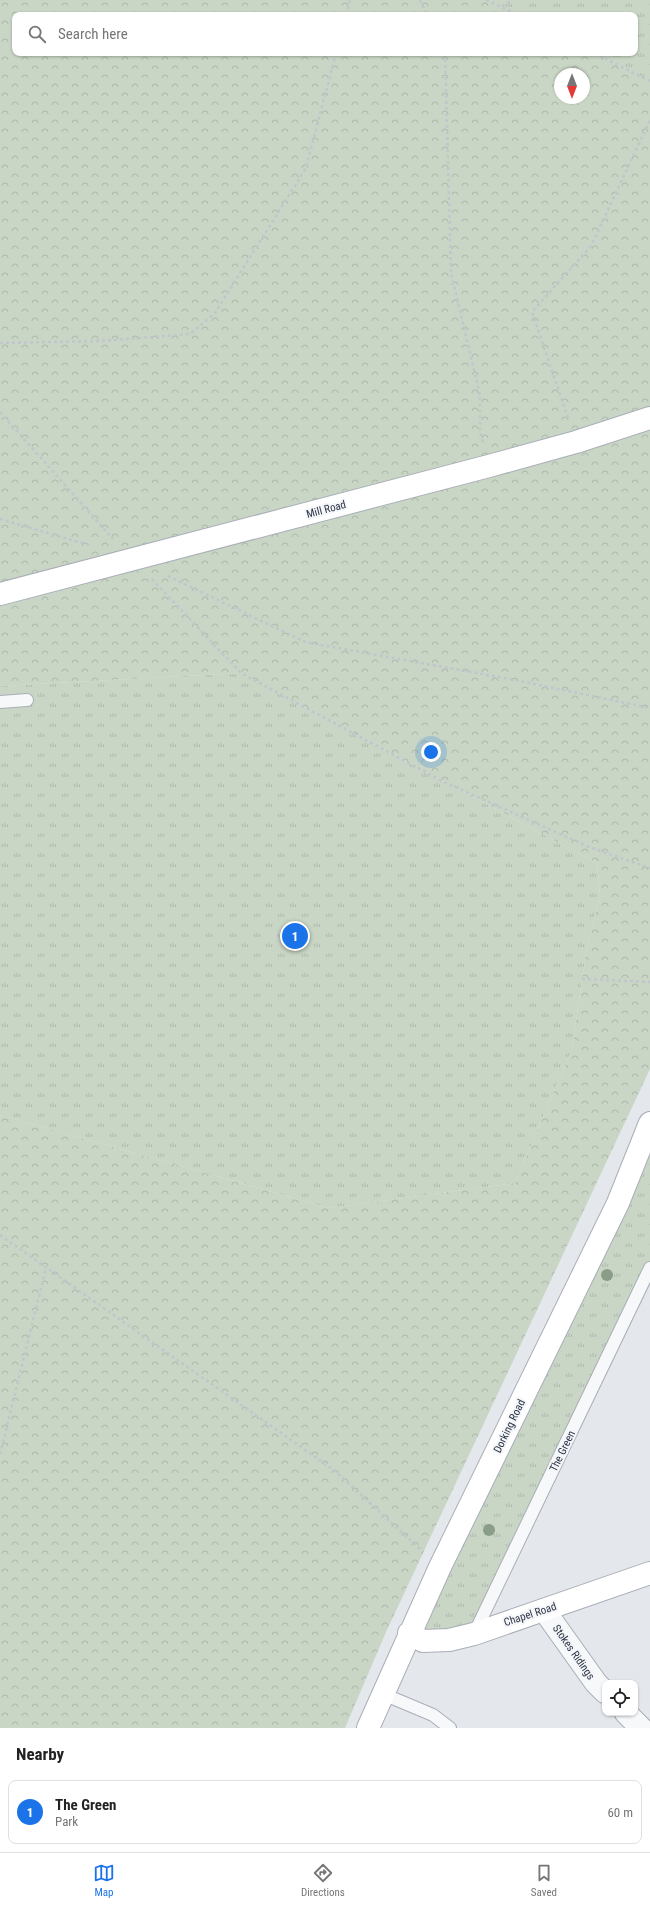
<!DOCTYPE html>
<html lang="en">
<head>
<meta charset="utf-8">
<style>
  :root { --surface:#fff; --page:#f6f6f6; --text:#222; --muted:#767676; --line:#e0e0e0; --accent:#1a73e8 }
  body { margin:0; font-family:"Roboto Condensed",sans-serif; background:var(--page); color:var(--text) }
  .controls { position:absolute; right:12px; bottom:12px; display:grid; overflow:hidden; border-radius:8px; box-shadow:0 1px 3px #0004 }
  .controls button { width:36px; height:36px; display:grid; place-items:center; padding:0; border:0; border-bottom:1px solid var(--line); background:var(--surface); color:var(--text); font:20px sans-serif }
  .compass { position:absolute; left:554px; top:68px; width:36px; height:36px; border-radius:50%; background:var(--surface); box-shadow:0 1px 3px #0004; rotate:180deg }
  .you { position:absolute; left:431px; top:752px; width:14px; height:14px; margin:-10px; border:3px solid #fff; border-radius:50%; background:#1a73e8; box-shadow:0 0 0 6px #1a73e833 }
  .badge { display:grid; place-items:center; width:26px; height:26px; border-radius:50%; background:var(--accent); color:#fff; font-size:13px; font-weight:700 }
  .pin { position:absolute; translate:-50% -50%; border:2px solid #fff; box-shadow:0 1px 4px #0006 }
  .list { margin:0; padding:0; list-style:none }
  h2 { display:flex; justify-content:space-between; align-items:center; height:52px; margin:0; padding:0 16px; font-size:17px }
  h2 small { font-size:13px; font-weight:400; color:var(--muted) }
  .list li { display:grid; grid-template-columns:26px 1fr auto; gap:12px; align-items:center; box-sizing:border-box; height:64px; margin:0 8px 8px; padding:0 8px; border:1px solid var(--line); border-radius:8px }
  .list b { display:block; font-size:15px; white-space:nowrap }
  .list p { margin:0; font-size:13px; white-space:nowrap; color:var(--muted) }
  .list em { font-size:13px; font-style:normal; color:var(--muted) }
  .icon { flex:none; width:22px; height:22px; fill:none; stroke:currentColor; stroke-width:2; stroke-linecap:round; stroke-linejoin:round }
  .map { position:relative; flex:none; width:650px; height:1728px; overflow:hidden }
  .search { position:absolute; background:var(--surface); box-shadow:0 1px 3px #0004; left:12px; right:12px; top:12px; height:44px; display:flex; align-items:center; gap:10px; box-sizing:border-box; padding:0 14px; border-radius:8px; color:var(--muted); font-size:15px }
  .sheet { height:124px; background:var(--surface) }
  nav { display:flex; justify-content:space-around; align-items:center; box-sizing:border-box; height:56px; border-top:1px solid var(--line); background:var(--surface); font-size:11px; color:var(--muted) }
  nav a { display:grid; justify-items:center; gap:2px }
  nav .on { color:var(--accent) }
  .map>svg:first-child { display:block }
  .grass { fill:url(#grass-tufts) }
  .forest { fill:url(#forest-crowns); fill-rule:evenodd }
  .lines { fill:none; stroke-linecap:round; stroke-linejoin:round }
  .lane-casing { stroke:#a9aeb7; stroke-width:14 }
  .street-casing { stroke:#a9aeb7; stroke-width:24 }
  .secondary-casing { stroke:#a9aeb7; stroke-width:24 }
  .path { stroke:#c2c5cb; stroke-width:2.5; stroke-dasharray:3 3; stroke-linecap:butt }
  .lane { stroke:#f7f8fa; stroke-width:12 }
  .street { stroke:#f7f8fa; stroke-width:22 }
  .secondary { stroke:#fff; stroke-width:22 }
  .tree { fill:#899d89 }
  .labels { text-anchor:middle; stroke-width:4; stroke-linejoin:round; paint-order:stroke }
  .street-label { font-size:11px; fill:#2b3445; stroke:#f4f6f9 }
</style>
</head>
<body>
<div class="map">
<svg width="650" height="1728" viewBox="0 0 650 1728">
  <defs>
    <pattern id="grass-tufts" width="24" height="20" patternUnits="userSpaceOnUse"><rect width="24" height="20" fill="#c9d6c5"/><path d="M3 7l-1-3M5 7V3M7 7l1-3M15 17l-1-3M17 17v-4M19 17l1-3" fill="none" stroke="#adb8ab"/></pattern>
    <pattern id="forest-crowns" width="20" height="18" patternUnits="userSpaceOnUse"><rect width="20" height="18" fill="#c9d6c5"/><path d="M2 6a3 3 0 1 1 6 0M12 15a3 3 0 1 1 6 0" fill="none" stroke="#adb8ab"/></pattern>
  </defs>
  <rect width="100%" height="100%" fill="#e4e7ec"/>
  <path class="grass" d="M489 0H650V81L594 53H635V15H519Z
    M241 673 597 863 600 896 586 952 572 1049 515 1183 329 1208 0 1115V686Z
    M650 1123V1268L474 1634H409Z"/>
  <path class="forest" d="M0 0H489L519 15H15V53H594L650 81V1069L386 1632 345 1728H0V1115L329 1208 515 1183 572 1049 586 952 600 896 597 863 241 673 0 686ZM560 74H584V98H560Z"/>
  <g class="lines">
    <defs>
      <path id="lane" d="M0 702 27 700
        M474 1634 650 1268
        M383 1694 433 1715 450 1728"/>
      <path id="street" d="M544 1610 596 1683 605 1692
        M626 1713 641 1728"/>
      <path id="secondary" d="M0 594 489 466 576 442 650 418
        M409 1633 423 1641 449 1640 474 1634 650 1573
        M368 1728 440 1567 618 1203 650 1123"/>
    </defs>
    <use href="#lane" class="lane-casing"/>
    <use href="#street" class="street-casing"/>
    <use href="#secondary" class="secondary-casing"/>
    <path class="path" d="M420 0 427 15
      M486 0 519 15
      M502 6 512 0
      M346 15 350 0
      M445 53 451 273 480 395V433L483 442
      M594 53 650 81
      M0 343 100 341 190 334 215 313 306 168 336 53
      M0 412 113 539
      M568 418 532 312 591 246 650 120
      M0 519 89 545
      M168 576 305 642 510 679 650 708
      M152 579 241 673 444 782 589 847 650 868
      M582 979 650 982
      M0 1235 335 1471 422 1551
      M0 1454 46 1268"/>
    <use href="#lane" class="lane"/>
    <use href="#street" class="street"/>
    <use href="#secondary" class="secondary"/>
  </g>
  <g class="tree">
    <circle cx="607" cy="1275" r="6"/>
    <circle cx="489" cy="1530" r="6"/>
  </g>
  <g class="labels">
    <g class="street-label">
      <text transform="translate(326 509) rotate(-15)" y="4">Mill Road</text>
      <text transform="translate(509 1426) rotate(-64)" y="4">Dorking Road</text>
      <text transform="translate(562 1451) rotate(-64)" y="4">The Green</text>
      <text transform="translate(530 1614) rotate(-18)" y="4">Chapel Road</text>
      <text transform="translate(574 1652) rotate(55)" y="4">Stokes Ridings</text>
    </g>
  </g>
</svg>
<div class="controls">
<button><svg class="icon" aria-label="locate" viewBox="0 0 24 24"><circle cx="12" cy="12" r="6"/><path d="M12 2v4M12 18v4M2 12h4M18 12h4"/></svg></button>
</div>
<svg class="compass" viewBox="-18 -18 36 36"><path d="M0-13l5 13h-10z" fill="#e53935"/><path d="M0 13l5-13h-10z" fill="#767676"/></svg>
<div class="you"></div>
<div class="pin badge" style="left:295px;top:936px">1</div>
<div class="search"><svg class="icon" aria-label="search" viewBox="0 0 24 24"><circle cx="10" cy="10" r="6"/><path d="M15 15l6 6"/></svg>Search here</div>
</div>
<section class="sheet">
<h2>Nearby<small></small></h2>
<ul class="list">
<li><span class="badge">1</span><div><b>The Green</b><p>Park</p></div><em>60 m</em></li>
</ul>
</section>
<nav>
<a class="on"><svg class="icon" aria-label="map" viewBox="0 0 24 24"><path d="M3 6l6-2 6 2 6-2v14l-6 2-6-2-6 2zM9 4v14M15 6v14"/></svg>Map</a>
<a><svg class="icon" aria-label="directions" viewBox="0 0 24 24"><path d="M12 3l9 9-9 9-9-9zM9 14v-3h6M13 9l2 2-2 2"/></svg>Directions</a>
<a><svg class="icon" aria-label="saved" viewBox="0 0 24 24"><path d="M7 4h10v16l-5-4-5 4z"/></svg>Saved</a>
</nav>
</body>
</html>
